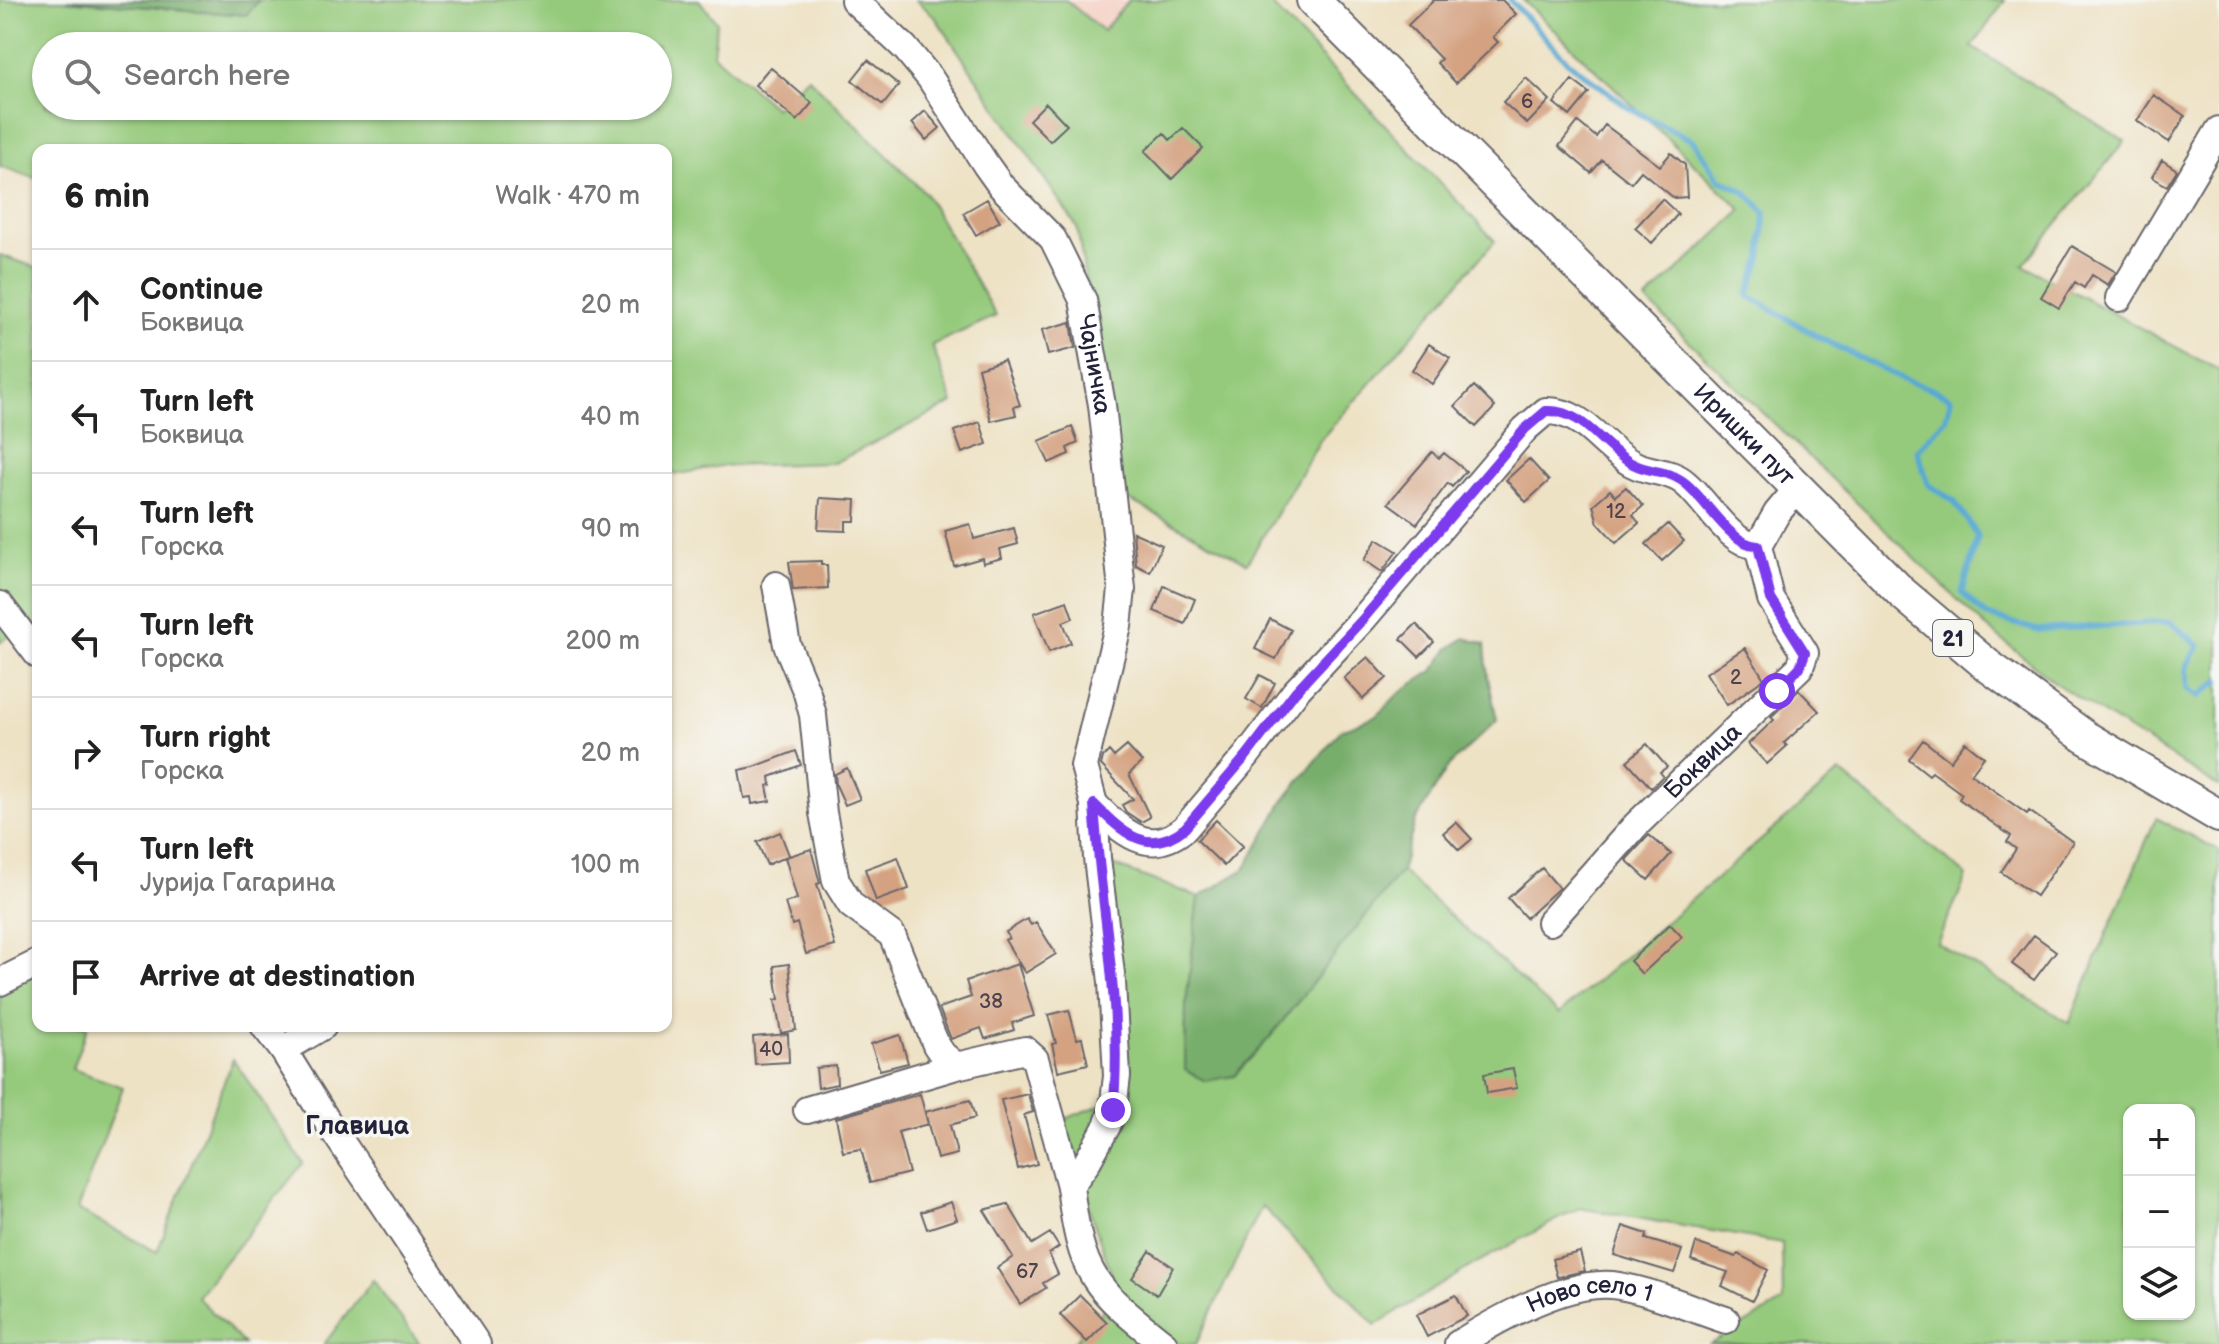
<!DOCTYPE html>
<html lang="en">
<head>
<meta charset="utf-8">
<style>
  :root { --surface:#fff; --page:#f6f6f6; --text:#222; --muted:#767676; --line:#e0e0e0 }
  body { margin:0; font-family:"Balsamiq Sans",sans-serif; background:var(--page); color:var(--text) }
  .controls { position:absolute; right:24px; bottom:24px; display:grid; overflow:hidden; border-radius:16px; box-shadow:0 2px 6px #0004 }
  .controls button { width:72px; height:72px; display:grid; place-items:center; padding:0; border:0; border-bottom:2px solid var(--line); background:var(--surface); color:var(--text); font:40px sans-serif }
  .stop { position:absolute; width:24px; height:24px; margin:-18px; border:6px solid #7c3aed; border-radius:50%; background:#fff }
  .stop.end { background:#7c3aed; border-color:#fff; box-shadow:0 2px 8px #0008 }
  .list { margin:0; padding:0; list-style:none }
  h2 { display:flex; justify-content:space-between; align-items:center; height:104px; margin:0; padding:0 32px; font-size:34px }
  h2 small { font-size:26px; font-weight:400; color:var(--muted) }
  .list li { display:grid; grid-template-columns:52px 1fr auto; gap:24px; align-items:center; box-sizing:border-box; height:112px; padding:0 32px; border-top:2px solid var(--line) }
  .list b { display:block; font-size:30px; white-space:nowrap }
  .list p { margin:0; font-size:26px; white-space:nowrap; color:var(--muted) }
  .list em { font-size:26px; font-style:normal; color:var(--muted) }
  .icon { flex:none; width:44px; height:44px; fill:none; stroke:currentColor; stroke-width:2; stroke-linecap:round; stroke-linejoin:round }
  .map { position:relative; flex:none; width:2219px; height:1344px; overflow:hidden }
  .search { position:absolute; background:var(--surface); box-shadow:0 2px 6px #0004; left:32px; top:32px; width:640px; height:88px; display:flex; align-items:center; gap:20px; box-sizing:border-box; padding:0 28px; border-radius:44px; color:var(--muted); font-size:30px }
  .panel { position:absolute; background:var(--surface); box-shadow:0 2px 6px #0004; left:32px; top:144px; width:640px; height:888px; border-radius:16px }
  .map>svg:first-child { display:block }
  .built { fill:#f6d1c5 }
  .green { fill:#95ca7c; stroke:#5c765c; stroke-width:2; fill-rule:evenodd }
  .forest { fill:#78ae6c; stroke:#4d6854; stroke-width:2 }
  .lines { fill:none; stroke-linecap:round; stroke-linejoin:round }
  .stream { stroke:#57a8d2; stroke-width:6 }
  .building { fill:#d4a281 }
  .minor-casing { stroke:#69656b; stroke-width:30 }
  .major-casing { stroke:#69656b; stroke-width:36 }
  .minor { stroke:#fff; stroke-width:26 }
  .major { stroke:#fff; stroke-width:32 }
  .route { stroke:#7c3aed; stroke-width:10 }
  .labels { text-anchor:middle; stroke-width:7; stroke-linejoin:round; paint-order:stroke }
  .number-label { font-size:20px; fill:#4e424c }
  .shield { fill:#f6f6f2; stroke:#626272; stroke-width:2 }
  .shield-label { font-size:22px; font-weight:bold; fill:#22223b }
  .street-label { font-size:24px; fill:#22223b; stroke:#f6f6f2 }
  .neighbourhood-label { font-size:26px; font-weight:bold; fill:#22223b; stroke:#f6f6f2 }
</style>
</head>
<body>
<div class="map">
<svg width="2219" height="1344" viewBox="0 0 2219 1344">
  <rect width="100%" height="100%" fill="#f6f6f2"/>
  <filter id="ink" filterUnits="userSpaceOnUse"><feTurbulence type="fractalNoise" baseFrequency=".0125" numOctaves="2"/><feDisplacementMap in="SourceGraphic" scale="16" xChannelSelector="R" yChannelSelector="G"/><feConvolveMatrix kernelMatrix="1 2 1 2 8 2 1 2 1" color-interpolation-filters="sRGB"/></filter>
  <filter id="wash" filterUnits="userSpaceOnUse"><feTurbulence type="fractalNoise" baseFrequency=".006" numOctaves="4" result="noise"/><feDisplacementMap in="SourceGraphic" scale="32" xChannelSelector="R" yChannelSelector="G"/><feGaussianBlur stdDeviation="1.8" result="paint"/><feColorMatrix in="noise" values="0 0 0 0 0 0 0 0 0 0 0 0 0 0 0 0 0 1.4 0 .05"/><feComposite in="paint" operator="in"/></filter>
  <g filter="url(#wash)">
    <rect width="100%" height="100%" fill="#eee2c5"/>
    <path class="built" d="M1066 0H1129L1103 31Z"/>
    <path class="green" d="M0 0H65L246 15 259 0H699L717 22 713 54 775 108 808 77 925 193 996 316 932 345 953 403 834 463 720 466 675 475 666 463V150H38V179L0 166ZM46 46H658V106H46Z
      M916 0H1066L1103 31 1129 0H1267L1495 241 1321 439 1247 563 1120 495 1077 227 935 17Z
      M1523 0H2005L1972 47 2125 141 2023 265 2219 370V787L2058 685 1985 626 1646 300 1742 210Z
      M0 255 38 268V637L28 620 0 643Z
      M1840 772 1967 876 1937 943 2069 1023 2156 818 2219 850V1344H1710L1783 1302 1782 1243 1579 1208 1478 1262 1375 1325 1262 1206 1196 1344H1072L1118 1293 1059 1121 1122 1097 1112 865 1199 897 1186 1003 1185 1070 1234 1076 1269 1038 1401 871 1559 1014ZM2129 1110H2189V1314H2129Z
      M38 954V1026H88L72 1069 123 1087 77 1210 157 1252 233 1059 303 1163 197 1297 244 1344H0V975Z
      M373 1280 420 1344H324Z"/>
    <path class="forest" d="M65 0H259L246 15Z
      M1465 638 1485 644 1488 677 1497 720 1448 767 1415 822 1401 871 1269 1038 1234 1076 1205 1081 1185 1070 1186 1003 1199 897 1246 868 1284 800 1341 730 1376 717 1400 692 1433 671 1448 649Z"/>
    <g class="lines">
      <path class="stream" d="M1510 0 1567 61 1629 108 1694 141 1719 179 1744 191 1765 212 1761 258 1748 295 1822 339 1905 380 1932 389 1951 398 1946 419 1917 451 1929 485 1954 501 1978 536 1962 593 1986 615 2037 630 2170 622 2199 646 2187 665V688L2199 696 2219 681"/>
    </g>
    <g id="blocks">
      <path class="building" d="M1434 0H1502L1516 14 1493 37 1498 42 1456 83 1437 63 1441 59 1408 25Z
        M868 60 899 85 883 105 852 80Z
        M770 67 812 103 797 121 755 85Z
        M1526 78 1550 100 1527 124 1503 102Z
        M1572 80 1589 93 1570 116 1554 103Z
        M2154 95 2185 116 2169 142 2137 121Z
        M1046 103 1067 125 1050 141 1029 120Z
        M925 111 940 128 926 140 912 123Z
        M1578 122 1596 137 1605 125 1660 166 1671 153 1685 165 1687 197 1674 198 1641 171 1631 183 1602 160 1591 173 1559 146Z
        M1183 128 1203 148 1172 179 1145 151 1164 133 1170 140Z
        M2162 160 2177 170 2167 186 2152 177Z
        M987 199 1000 221 976 235 963 213Z
        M1662 199 1678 214 1652 243 1635 228Z
        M2072 246 2116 272 2108 285 2092 275 2084 288 2075 282 2059 308 2041 297Z
        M1071 322 1075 348 1048 355 1042 330Z
        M1429 344 1450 358 1432 384 1412 370Z
        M1004 360 1020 405 1014 407 1016 415 991 421 978 368Z
        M1474 386 1495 407 1476 427 1455 406Z
        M980 422 987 444 962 453 954 431Z
        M1072 427 1078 443 1067 448 1069 454 1049 463 1039 441Z
        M1432 452 1439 458 1444 453 1466 471 1452 487 1448 483 1417 524 1388 503Z
        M1529 459 1549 481 1526 502 1506 480Z
        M1626 487 1643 506 1633 515 1639 523 1616 543 1598 523 1593 505 1610 490 1615 496Z
        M820 498 856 500 855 521H846V531L818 530Z
        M970 524 974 539 1014 528 1018 544 1000 549 1002 558 983 563 982 558 954 566 945 531Z
        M1668 524 1684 541 1662 561 1646 544Z
        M1133 532 1162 545 1150 572 1136 565Z
        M1377 539 1397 551 1382 572 1364 560Z
        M821 561V565H827L828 588 793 590 789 562Z
        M1164 586 1195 599 1185 624 1154 611Z
        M1067 601 1073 618 1063 622 1071 643 1049 652 1034 613Z
        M1270 619 1291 630 1276 659 1255 649Z
        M1416 624 1434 642 1419 657 1401 639Z
        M1745 648 1764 679 1727 705 1706 673Z
        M1368 657 1387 678 1363 699 1344 678Z
        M1260 675 1275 683 1262 708 1246 699Z
        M1799 690 1819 711 1784 743 1787 746 1767 764 1748 744 1774 720 1771 717Z
        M1923 740 1950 761 1965 742 1984 757 1971 774 2027 814 2029 811 2073 842 2036 896 2001 872 2016 849 2007 842 2011 836 1959 799 1962 794 1932 772 1929 775 1909 759Z
        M1647 744 1667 767 1660 772 1663 776 1651 788 1627 761Z
        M1127 746 1142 762 1129 774 1150 817 1141 822 1126 812 1122 805 1133 799 1101 765 1103 757 1109 751 1114 757Z
        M796 751 801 765 770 777 771 785 767 786 770 801 752 804 751 797 744 798 739 770 754 767Z
        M847 768 860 799 845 805 836 785 835 774Z
        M1216 820 1243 846 1224 866 1197 840Z
        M1456 822 1472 839 1459 850 1443 833Z
        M780 832 789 855 786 857 811 849 820 883 817 884 835 946 806 954 797 923 792 925 785 903 797 899 785 857 767 865 757 842Z
        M1649 835 1671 854 1648 880 1626 860Z
        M898 857 909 889 876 901 865 869Z
        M1542 868 1559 888 1526 918 1508 898Z
        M1027 919 1031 925 1036 922 1056 954 1025 973 1005 940 1009 938 1006 932Z
        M1670 924 1682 937 1642 974 1630 961Z
        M2034 935 2056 951 2034 980 2012 964Z
        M789 964 796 1030 781 1033 775 1000 779 999 774 966Z
        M1018 964 1034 1016 1012 1023 1014 1030 985 1039 981 1028 951 1039 939 1008 971 997 966 981Z
        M1069 1010 1077 1039 1082 1038 1088 1064 1058 1071 1052 1044 1056 1043 1048 1015Z
        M788 1034 789 1062 755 1064 753 1037Z
        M900 1035 908 1063 880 1070 871 1044Z
        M836 1066 837 1084 818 1088 816 1068Z
        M1513 1069 1517 1088 1487 1093 1484 1074Z
        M920 1094 928 1124 898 1132 909 1173 870 1183 861 1149 843 1152 836 1118Z
        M1028 1094 1033 1112 1024 1115 1037 1164 1018 1169 1001 1100Z
        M970 1100 975 1118 950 1125 957 1154 937 1159 925 1112Z
        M951 1202 957 1219 927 1229 921 1212Z
        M1008 1204 1032 1244 1050 1233 1059 1247 1049 1254 1058 1274 1043 1283 1046 1288 1020 1304 997 1268 1013 1257 984 1210Z
        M1623 1226 1647 1234 1646 1239 1682 1250 1674 1273 1614 1255Z
        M1696 1243 1736 1257 1738 1254 1768 1270 1752 1301 1722 1286 1728 1272 1691 1260Z
        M1150 1251 1173 1267 1157 1295 1132 1278Z
        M1580 1252 1585 1271 1557 1277 1552 1259Z
        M1080 1295 1107 1322 1087 1342 1060 1315Z
        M1456 1295 1467 1316 1427 1337 1416 1315Z"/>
    </g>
  </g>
  <g filter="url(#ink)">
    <use href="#blocks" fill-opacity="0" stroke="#69656b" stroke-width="2"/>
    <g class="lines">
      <defs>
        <g id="minor">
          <path id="s1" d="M854 0 905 48 930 78 986 165 1001 186 1053 239 1083 300 1102 405 1122 589 1118 626 1084 766 1094 804 1097 858 1112 982 1117 1076 1113 1110 1107 1126 1086 1164 1070 1186C1081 1277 1094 1288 1164 1344"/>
          <path d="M2119 298 2219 130"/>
          <path d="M776 585 787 645 807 693 813 715 823 813 836 881 851 905 892 935 936 1045 943 1055 956 1066"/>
          <path d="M0 605 38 655"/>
          <path d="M1094 804C1122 832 1149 858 1185 828L1247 755 1295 692 1363 619 1525 429 1546 411C1584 410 1602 448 1633 464 1650 473 1670 470 1685 483 1707 501 1729 545 1758 546L1777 513 1798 488"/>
          <path id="s2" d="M1550 922 1636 825 1800 667 1805 653 1771 599 1758 546"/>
          <path d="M0 982 38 963"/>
          <path d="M264 1026 283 1050 327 1121 477 1344"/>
          <path d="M283 1050 323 1026"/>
          <path d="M807 1110 956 1066 1025 1050 1035 1059 1070 1186"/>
          <path id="s3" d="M1458 1344C1498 1319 1571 1277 1619 1286 1655 1292 1692 1309 1726 1320"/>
        </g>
        <g id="major">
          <path id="s4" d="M1313 0 1902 593 1987 665 2085 737 2219 816"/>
        </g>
      </defs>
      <use href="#minor" class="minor-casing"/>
      <use href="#major" class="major-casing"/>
      <use href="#minor" class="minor"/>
      <use href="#major" class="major"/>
    </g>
  </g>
  <g class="lines" filter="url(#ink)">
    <path class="route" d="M1113 1110C1124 1011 1100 904 1094 804 1122 832 1148 858 1185 828L1247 755 1295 692 1363 619 1525 429 1546 411C1584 409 1602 448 1633 464 1650 473 1670 470 1685 483 1707 500 1730 545 1758 546L1771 599 1805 653 1800 667 1777 691"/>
  </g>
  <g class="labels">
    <g class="number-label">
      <text x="1527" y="108">6</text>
      <text x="1616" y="518">12</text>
      <text x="1736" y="684">2</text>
      <text x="991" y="1008">38</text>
      <text x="771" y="1056">40</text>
      <text x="1027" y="1278">67</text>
    </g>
    <rect class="shield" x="1933" y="620" width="40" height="36" rx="6"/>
    <g class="shield-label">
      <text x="1953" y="646">21</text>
    </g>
    <g class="street-label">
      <text dy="8" stroke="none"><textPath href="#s1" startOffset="446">Чајничка</textPath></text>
      <text dy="8" stroke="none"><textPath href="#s4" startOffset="612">Иришки пут</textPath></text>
      <text dy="8" stroke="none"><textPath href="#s2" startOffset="222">Боквица</textPath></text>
      <text dy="8" stroke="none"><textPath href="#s3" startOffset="144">Ново село 1</textPath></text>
    </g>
    <g class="neighbourhood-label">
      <text x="357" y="1134">Главица</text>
    </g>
  </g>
</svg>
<div class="controls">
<button>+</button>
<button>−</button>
<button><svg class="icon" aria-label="layers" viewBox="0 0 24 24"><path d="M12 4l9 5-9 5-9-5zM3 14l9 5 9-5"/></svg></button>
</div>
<div class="stop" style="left:1777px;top:691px"></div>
<div class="stop end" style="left:1113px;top:1110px"></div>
<div class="search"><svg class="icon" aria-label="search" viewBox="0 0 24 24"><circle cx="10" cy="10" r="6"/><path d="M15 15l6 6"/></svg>Search here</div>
<section class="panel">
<h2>6 min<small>Walk · 470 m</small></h2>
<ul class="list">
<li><svg class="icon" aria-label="ahead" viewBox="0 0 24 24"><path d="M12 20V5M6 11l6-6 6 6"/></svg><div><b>Continue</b><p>Боквица</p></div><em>20 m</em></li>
<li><svg class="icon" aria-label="left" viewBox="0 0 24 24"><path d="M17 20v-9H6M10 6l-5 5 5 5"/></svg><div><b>Turn left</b><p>Боквица</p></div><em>40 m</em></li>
<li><svg class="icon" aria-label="left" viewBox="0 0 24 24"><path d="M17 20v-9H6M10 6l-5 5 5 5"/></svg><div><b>Turn left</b><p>Горска</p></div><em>90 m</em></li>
<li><svg class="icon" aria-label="left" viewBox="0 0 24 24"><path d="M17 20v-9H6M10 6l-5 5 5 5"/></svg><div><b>Turn left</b><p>Горска</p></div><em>200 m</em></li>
<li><svg class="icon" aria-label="right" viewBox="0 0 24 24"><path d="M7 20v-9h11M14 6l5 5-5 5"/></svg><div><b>Turn right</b><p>Горска</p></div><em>20 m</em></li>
<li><svg class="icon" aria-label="left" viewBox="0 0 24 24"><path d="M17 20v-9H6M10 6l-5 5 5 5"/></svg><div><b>Turn left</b><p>Јурија Гагарина</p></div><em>100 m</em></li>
<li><svg class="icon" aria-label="arrive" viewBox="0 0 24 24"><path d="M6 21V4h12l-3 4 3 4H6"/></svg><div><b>Arrive at destination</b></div></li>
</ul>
</section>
</div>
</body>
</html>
